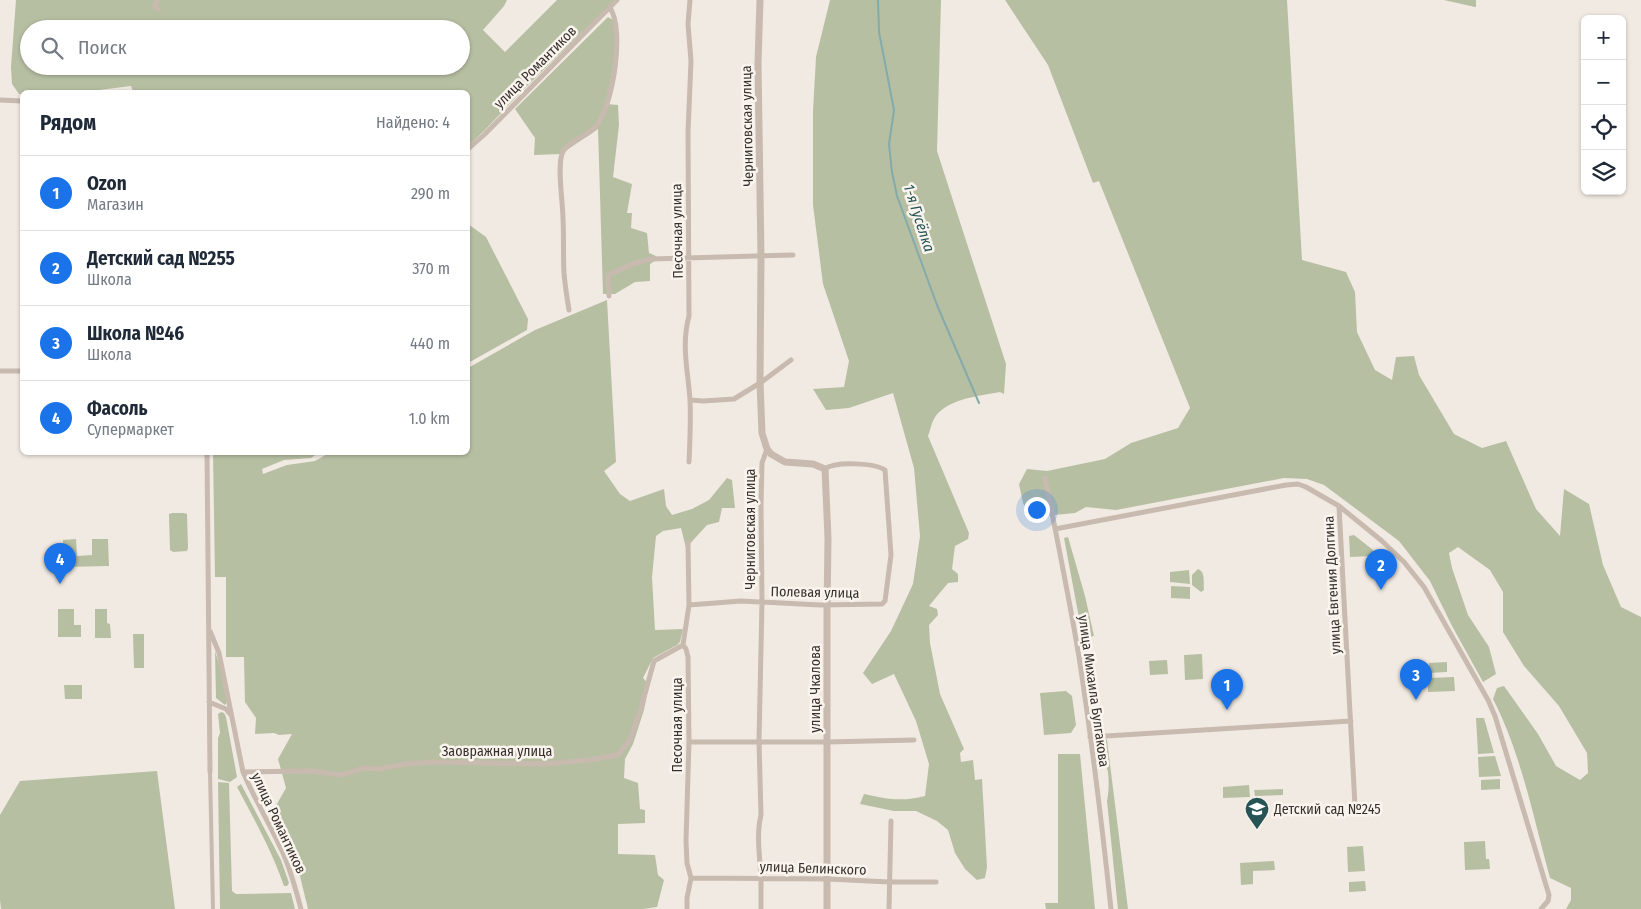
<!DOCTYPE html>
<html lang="ru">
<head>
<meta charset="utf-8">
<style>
  :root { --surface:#fff; --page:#f6f6f7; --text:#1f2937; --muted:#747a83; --line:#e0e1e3; --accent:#1a73e8 }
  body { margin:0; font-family:"Fira Sans Condensed",sans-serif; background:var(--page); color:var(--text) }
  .controls { position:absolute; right:15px; top:15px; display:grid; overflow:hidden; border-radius:8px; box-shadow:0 1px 4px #0004 }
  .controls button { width:45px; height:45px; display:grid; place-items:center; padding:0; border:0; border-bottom:1px solid var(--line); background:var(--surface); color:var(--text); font:25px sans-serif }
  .you { position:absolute; left:1036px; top:509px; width:18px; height:18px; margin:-12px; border:4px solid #fff; border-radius:50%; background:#1a73e8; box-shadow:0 0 0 8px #1a73e833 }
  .badge { display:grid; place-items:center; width:32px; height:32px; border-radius:50%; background:var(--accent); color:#fff; font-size:16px; font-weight:700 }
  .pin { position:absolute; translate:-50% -41px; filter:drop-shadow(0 1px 2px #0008) }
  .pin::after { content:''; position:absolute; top:26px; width:18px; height:15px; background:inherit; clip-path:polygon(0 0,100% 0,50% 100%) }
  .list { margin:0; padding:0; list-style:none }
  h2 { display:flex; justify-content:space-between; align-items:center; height:65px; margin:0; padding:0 20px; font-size:21px }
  h2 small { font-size:16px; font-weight:400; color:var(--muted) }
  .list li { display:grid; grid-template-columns:32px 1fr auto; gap:15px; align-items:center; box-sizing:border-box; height:75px; padding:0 20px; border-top:1px solid var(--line) }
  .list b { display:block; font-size:19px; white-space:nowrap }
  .list p { margin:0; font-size:16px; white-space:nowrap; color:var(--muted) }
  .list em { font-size:16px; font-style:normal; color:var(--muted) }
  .icon { flex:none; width:28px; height:28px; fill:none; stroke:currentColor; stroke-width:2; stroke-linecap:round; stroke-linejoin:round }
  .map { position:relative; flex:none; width:1641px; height:909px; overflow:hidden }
  .search { position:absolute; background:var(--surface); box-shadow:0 1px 4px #0004; left:20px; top:20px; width:450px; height:55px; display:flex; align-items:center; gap:12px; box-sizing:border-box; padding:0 18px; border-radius:28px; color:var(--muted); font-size:19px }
  .panel { position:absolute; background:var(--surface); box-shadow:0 1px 4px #0004; left:20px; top:90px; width:450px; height:365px; border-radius:8px }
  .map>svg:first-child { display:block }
  .green { fill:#b7bfa3; fill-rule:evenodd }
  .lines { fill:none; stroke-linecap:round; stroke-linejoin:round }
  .stream { stroke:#84abab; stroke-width:2 }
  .pedestrian { stroke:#c8baaf; stroke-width:4 }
  .minor { stroke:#c8baaf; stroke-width:5 }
  .tertiary { stroke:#c8baaf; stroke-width:7 }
  .labels { text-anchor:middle; stroke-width:5; stroke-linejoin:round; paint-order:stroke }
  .street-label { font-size:14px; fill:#38302c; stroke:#f9f4ee }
  .poi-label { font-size:14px; fill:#38302c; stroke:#f9f4ee; text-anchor:start }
  .water-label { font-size:15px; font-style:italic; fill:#265455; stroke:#f9f4ee }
</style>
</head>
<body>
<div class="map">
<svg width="1641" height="909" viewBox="0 0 1641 909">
  <rect width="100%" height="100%" fill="#f1eae2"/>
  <path class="green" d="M16 0H507L504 6 483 30 505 52 557 0H615L519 94 484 131 468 146V92H133L131 86 83 92H22V94H19L12 84 11 67ZM29 29H461V66H29Z
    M830 0H941L937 151 1006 364 1004 394 1000 392C979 396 943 399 933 421 931 425 930 431 928 436L969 533 968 539 955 546 952 569 958 574V582L948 583 929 606 937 609 938 615 929 625 930 643 940 694 964 749 960 753 961 762 973 760 975 780 982 779 987 867 985 878 977 880 965 869 955 853 948 830 937 821 916 811H894L860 804 864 794C886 799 902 802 925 796L929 764 916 721 894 674 872 684 863 673 891 631 913 584 920 536 914 468 893 393 849 408 826 410 813 389 844 387 849 361 823 284 813 205V111L816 57Z
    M1005 0H1287L1302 260 1346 272 1355 292 1357 332 1375 370 1392 380 1396 357 1414 356 1419 375 1454 434 1482 448 1506 441 1536 509 1560 536 1564 489 1589 504 1603 565 1621 607 1641 617V909H1566L1571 900V888L1550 878C1534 820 1521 753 1493 699L1497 688 1504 686 1538 734 1556 766 1580 780 1588 773 1587 753 1559 706 1524 666 1503 632V592L1490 570 1458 547 1449 553 1452 568 1468 615 1489 647 1496 674 1483 682 1452 626 1430 581 1399 541 1324 485 1307 479 1284 478 1116 510 1086 507 1075 513 1044 516 1027 510 1023 503 1019 484 1027 469 1047 471 1105 459 1131 443 1178 428 1190 408 1099 181 1093 183 1048 65Z
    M1444 0H1476V7H1475Z
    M608 17 613 20C620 47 611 77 606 104L618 105 619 125 613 177 632 184 627 213H632L631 228 647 233 649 253 656 256V260L650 264V281L635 282 615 294H603L598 129 561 154 534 155 535 138 515 109Z
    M468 224 486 237 528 319 527 330 468 363Z
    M607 300 616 462 604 471 620 494 630 501 664 489 666 506 672 515 692 509 709 500 727 478 732 480 735 508H722L719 522 707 525 686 548 681 528 663 531 656 536 652 577 655 630 683 629 680 642 677 645 653 658 643 678 649 685 644 710 633 744 625 759 624 778 638 783 640 809 645 810V823L618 824V854L655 855 658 875 664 880 657 907 643 909H308L298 868 271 818 278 802 286 788 278 759 292 734 279 735 274 733 255 734 256 718 245 702 244 657H226V577H215L213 453H318L311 458 284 460 262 469 263 474 287 465 315 461 329 453 468 452V368L535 330Z
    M172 513H184L187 514 188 548 187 551 173 552 170 550 169 516V514Z
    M1354 535 1373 550 1374 556 1350 557 1349 536Z
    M1068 537 1085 596 1094 636 1083 639 1064 538Z
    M76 539 77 556 92 555V539H108L109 566 64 567 63 540Z
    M1198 569C1206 572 1203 583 1204 590L1201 592 1192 585V575Z
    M1189 570 1190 584 1170 582V572Z
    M1171 586 1190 587V599L1171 598Z
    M58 609H74V625H81V637H58Z
    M95 609H107V623L110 624 111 638H95Z
    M133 634H144V668H134Z
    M215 651 221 670 228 701 225 705 216 698Z
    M1202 654 1203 679 1185 680 1184 655Z
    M1167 660 1168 674 1150 675 1149 661Z
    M1447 662V672L1429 673V663Z
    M1454 677 1455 691 1428 692V678Z
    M64 685H82V699H65Z
    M1066 691 1072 696 1076 725 1071 733 1044 735 1040 693Z
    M221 712 224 713 226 717 237 777 230 782 218 779V738L220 733 218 714Z
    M1476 718H1484L1494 753 1478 754Z
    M1105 738 1107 740 1128 909H1118L1107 801C1109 791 1109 782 1108 772 1106 764 1102 757 1101 748L1098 746 1100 739Z
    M1058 754H1080L1095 909H1046L1045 903H1058Z
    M1495 756 1501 776 1479 777 1478 757Z
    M157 771 175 909H1L0 900V815L20 781Z
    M1500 779V789L1481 790V780Z
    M218 782 229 783 232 891 236 894 291 893 295 909H220Z
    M241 784 281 860 289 883 287 886H284C272 851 254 819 237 787Z
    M1249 785 1250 797 1223 798V787Z
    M1283 789V795L1255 796 1254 790Z
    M1485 841 1486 859H1489L1490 869 1465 870 1464 842Z
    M1363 846 1365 871 1348 872 1347 847Z
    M1274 861 1275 870 1253 871V884L1241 885 1240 863Z
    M1365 881 1366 891 1349 892V882Z"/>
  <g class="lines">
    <path class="stream" d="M878 0 879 32 894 110 889 144 892 172 897 196 937 305 979 403"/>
    <path class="pedestrian" d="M210 772 213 909"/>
    <path class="minor" d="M157 0 155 6 158 9
      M0 100 22 101
      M468 149 485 134 617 0
      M609 296 608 275 632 264 651 259 793 255
      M569 310C567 298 565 285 564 273 563 255 564 237 563 219 563 203 557 168 562 154 567 140 589 137 597 125 613 104 625 30 610 8
      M0 371H22
      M690 400 703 401 734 399 760 383 791 360
      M207 452 210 772
      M689 462C690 441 691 420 690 400 688 370 681 346 689 316L688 132 691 61 688 24 690 0
      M1045 478C1057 538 1069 597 1079 657 1092 741 1102 825 1111 909
      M1339 506 1382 541 1404 562 1424 587 1488 700 1495 716 1549 895 1548 901 1541 909
      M1055 529 1286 485 1298 484 1306 487 1339 506 1355 806
      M689 605 741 601 820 605 882 604 885 601 891 555 885 470C875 463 835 461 825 469
      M210 631 219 653 243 772C255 800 271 826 283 853 291 871 296 890 301 909
      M209 702 226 709 230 714
      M1090 737 1351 721
      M689 742H827L914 740
      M243 772 311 771 342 775 363 768 379 769 405 764 433 762 544 764 590 760 618 755 630 740 641 708 654 661 683 645
      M691 878 828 879 889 882H936
      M687 909V898L691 878 687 863 686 841 689 742 688 657 686 649 683 645 689 605 688 543
      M761 909C761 899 761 888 761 878 760 857 756 835 761 815L759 741 762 602 761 504 762 463 767 449
      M889 909 891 821"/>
    <path class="tertiary" d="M760 0 758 64 761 256 760 383 762 433 767 449 771 454 785 462 813 464 825 469 828 538 827 610V909"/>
  </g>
  <defs>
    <symbol id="school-pin" viewBox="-11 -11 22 30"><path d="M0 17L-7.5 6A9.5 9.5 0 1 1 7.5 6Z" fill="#265455" stroke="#f9f4ee"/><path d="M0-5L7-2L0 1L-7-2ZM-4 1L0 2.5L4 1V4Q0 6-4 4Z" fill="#fff"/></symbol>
  </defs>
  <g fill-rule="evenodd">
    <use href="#school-pin" x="1243" y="795" width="28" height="38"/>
  </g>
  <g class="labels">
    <g class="street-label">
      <text transform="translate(535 67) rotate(-45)" y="5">улица Романтиков</text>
      <text transform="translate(747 126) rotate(-91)" y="5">Черниговская улица</text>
      <text transform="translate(677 231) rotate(-91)" y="5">Песочная улица</text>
      <text transform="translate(750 529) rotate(-90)" y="5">Черниговская улица</text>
      <text transform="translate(1332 585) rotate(-93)" y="5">улица Евгения Долгина</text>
      <text transform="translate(815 592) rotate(1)" y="5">Полевая улица</text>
      <text transform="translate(815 689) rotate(-90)" y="5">улица Чкалова</text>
      <text transform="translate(1094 691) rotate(82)" y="5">улица Михаила Булгакова</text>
      <text transform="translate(677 725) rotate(-90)" y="5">Песочная улица</text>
      <text x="497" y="756">Заовражная улица</text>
      <text transform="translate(279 823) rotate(65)" y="5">улица Романтиков</text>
      <text transform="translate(813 868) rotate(2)" y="5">улица Белинского</text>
    </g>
    <g class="poi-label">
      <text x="1274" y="814">Детский сад №245</text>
    </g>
    <g class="water-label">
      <text transform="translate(919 218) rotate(72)" y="5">1-я Гусёлка</text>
    </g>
  </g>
</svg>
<div class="controls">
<button>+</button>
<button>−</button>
<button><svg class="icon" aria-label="locate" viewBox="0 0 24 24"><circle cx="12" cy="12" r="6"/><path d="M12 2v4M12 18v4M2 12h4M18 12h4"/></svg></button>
<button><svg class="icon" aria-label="layers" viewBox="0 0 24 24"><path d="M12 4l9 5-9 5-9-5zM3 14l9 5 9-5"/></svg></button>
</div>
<div class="you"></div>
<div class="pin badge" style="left:1227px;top:710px">1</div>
<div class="pin badge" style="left:1381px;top:590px">2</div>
<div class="pin badge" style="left:1416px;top:700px">3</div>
<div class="pin badge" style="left:60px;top:584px">4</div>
<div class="search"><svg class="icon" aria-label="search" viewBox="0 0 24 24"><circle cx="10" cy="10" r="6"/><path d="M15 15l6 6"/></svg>Поиск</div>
<section class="panel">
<h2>Рядом<small>Найдено: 4</small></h2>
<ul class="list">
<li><span class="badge">1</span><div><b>Ozon</b><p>Магазин</p></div><em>290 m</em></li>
<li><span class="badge">2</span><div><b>Детский сад №255</b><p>Школа</p></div><em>370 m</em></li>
<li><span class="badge">3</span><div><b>Школа №46</b><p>Школа</p></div><em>440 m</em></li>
<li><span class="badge">4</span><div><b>Фасоль</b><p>Супермаркет</p></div><em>1.0 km</em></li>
</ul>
</section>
</div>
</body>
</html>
